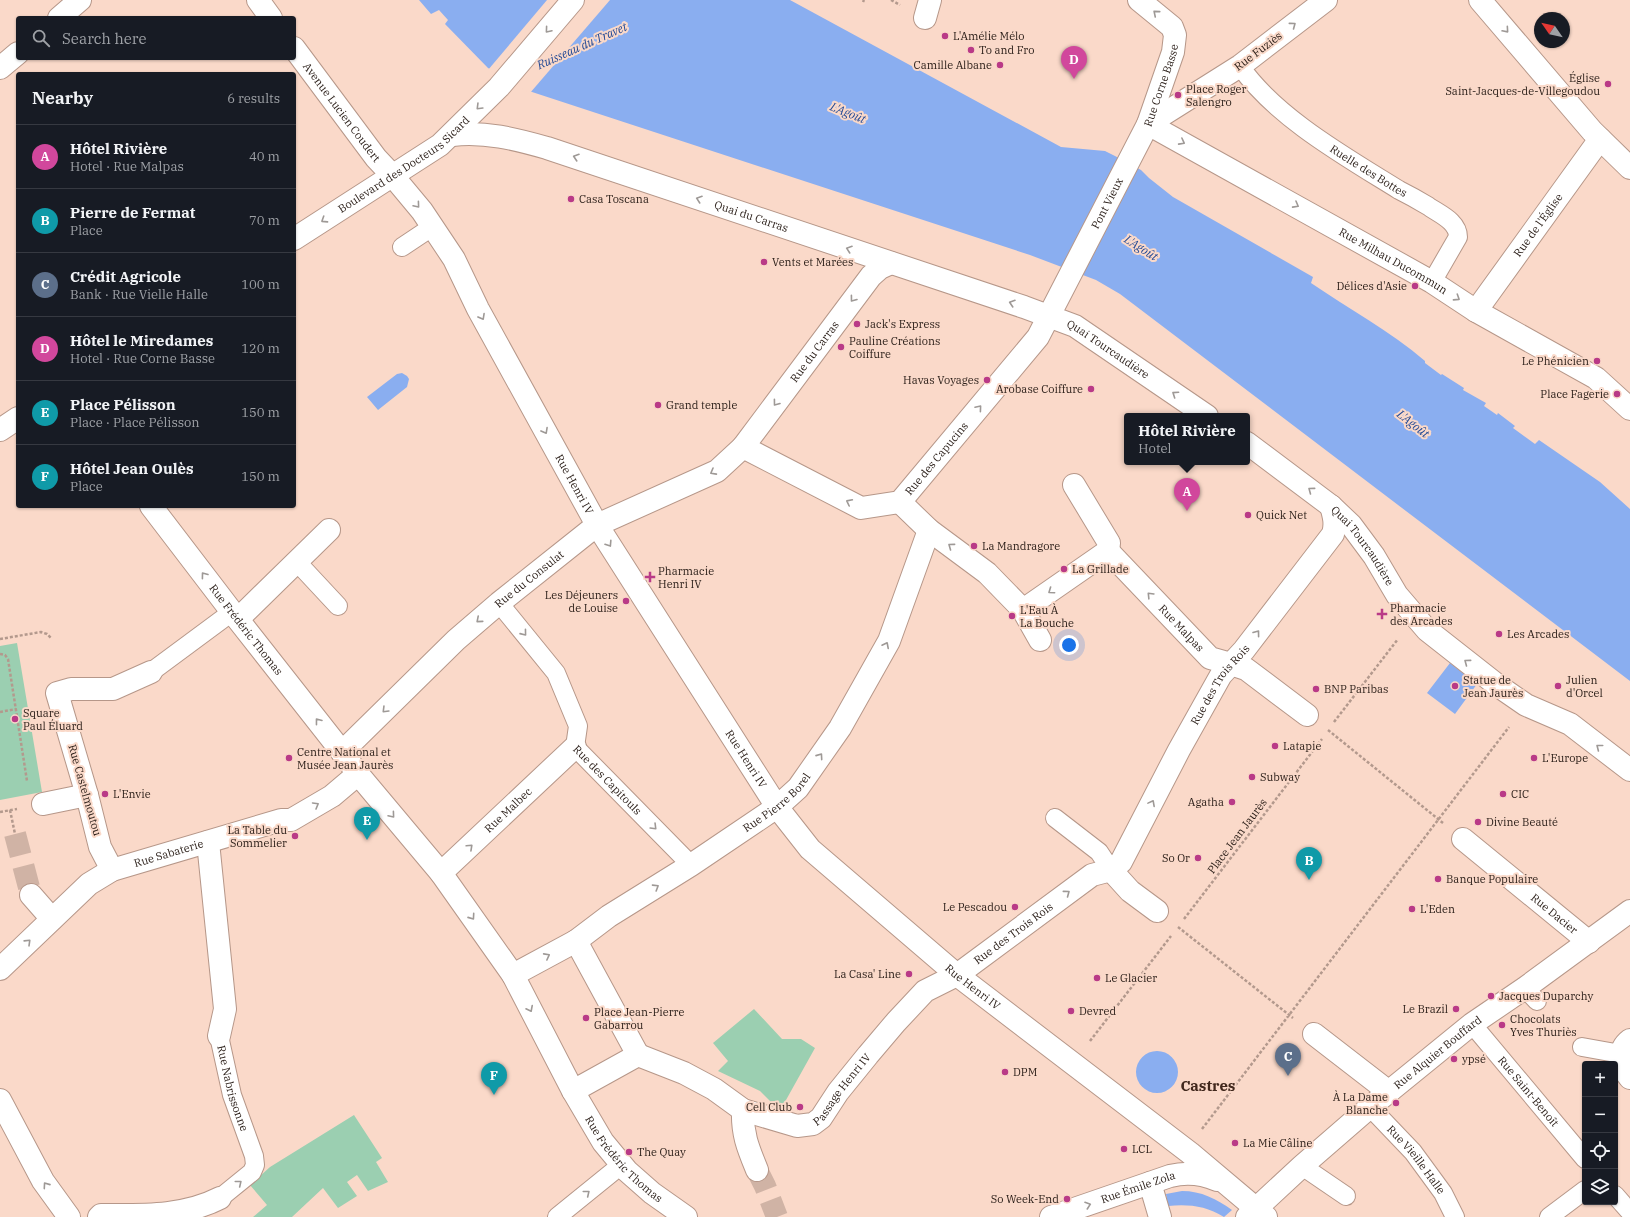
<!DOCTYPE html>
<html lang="en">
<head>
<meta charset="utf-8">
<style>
  :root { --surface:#171b24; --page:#20242c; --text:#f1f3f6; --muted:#9ea1a6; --line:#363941; --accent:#2563eb }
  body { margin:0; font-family:"IBM Plex Serif",serif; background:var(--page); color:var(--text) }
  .controls { position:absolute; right:12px; bottom:12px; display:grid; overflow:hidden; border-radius:4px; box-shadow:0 1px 3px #0004 }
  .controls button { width:36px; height:36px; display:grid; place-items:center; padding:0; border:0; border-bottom:1px solid var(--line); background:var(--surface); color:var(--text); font:20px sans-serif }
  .compass { position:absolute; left:1534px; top:12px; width:36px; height:36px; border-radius:50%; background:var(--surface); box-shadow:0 1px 3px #0004; rotate:304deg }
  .you { position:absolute; left:1069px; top:645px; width:14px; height:14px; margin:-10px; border:3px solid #fff; border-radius:50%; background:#1a73e8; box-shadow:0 0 0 6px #1a73e833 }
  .badge { display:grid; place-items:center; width:26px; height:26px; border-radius:50%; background:var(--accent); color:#fff; font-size:13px; font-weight:700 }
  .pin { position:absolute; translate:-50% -33px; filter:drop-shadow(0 1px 2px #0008) }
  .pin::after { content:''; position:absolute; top:21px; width:14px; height:12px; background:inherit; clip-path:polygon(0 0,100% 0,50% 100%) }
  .popup { position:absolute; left:1124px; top:413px; width:126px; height:52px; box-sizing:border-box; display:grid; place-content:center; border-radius:4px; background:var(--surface); filter:drop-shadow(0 1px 3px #0005); font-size:13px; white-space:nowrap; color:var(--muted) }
  .popup b { font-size:15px; color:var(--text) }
  .popup::after { content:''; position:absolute; left:50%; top:100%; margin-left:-8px; border:8px solid transparent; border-top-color:var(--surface) }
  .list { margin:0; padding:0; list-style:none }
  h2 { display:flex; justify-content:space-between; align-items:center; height:52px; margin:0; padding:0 16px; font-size:17px }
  h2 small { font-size:13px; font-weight:400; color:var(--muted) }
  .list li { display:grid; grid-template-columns:26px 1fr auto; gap:12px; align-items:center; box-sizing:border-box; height:64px; padding:0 16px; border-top:1px solid var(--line) }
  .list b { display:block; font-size:15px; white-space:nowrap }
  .list p { margin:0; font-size:13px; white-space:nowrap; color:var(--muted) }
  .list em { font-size:13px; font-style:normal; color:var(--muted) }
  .icon { flex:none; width:22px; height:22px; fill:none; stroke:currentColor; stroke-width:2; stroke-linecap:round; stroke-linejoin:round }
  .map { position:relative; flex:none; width:1630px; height:1217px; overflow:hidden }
  .search { position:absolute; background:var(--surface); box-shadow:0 1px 3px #0004; left:16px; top:16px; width:280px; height:44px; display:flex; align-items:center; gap:10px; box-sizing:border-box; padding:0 14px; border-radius:4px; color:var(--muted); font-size:15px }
  .panel { position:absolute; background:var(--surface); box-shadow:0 1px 3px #0004; left:16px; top:72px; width:280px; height:436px; border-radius:4px }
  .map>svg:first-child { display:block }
  .green { fill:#9bcfb1 }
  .water { fill:#8aaef0 }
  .pier { fill:#fad9c9 }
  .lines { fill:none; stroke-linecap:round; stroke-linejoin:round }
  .pedestrian-tunnel { stroke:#d0b3a5; stroke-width:22; stroke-dasharray:22 11; stroke-linecap:butt }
  .service-casing { stroke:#b69789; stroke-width:20 }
  .pedestrian-casing { stroke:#b69789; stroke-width:24 }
  .minor-casing { stroke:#b69789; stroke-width:24 }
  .secondary-casing { stroke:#b69789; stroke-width:24 }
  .primary-casing { stroke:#b69789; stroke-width:24 }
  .path { stroke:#b3998d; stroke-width:2.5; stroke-dasharray:3 2; stroke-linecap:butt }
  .service { stroke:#fff; stroke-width:18 }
  .pedestrian { stroke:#fff; stroke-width:22 }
  .minor { stroke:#fff; stroke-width:22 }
  .secondary { stroke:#fff; stroke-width:22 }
  .primary { stroke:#fff; stroke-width:22 }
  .oneway { stroke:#9e9996 }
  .poi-dot { fill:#b93a87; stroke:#fad9c9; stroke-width:1.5 }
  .labels { text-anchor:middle; stroke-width:4; stroke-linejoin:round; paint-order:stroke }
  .poi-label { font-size:11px; fill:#281c16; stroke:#fad9c9; text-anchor:start }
  .street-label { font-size:11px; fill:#281c16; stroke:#fad9c9 }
  .water-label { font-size:12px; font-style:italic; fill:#224995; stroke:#fad9c9 }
  .district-label { font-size:15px; font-weight:bold; fill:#41281d; stroke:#fad9c9 }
</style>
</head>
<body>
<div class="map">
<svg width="1630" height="1217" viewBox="0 0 1630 1217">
  <rect width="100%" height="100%" fill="#fad9c9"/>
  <path class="green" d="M17 643 42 792 0 800V646Z
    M754 1009 782 1039H801L815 1048 786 1100 778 1109 760 1091 718 1071 728 1061 713 1043Z
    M354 1115 382 1158 376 1162 388 1182 368 1191 357 1175 347 1182 357 1196 338 1208 323 1188 292 1217H253L267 1205 250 1185 270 1167Z"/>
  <path class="water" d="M419 0H790L1061 147 1105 151 1115 156 1141 170 1149 178 1173 197 1313 277 1311 283C1349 309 1390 331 1425 361V363L1441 375 1442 374 1464 388 1463 390 1486 403 1484 406 1497 415 1498 413 1515 426 1513 428 1535 444 1539 440 1600 482 1630 509V681L1120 294 1096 280 1030 255 529 91 488 68 445 24 448 20 439 10 431 14Z
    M402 373 407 376 409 379 407 387 378 410 367 397 397 374Z
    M1450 663 1477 684 1455 714 1427 693Z
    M1136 1072a21 21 0 1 1 42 0a21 21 0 1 1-42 0Z
    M1182 1191C1201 1191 1217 1199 1232 1210L1224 1217C1206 1206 1189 1204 1168 1206L1166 1194Z"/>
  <path class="pier" d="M547 0H610L530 93 488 70Z"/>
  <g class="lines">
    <path class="pedestrian-tunnel" d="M15 834 31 895
      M757 1170 765 1186 777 1217"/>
    <defs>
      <g id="service">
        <path id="s1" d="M1240 66C1275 117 1346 157 1399 190 1409 195 1418 200 1428 206 1439 214 1458 221 1458 237L1432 282"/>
        <path d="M402 247 432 227"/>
        <path d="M297 562 338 606"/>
        <path id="s2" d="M499 603 556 673 578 726 575 747 691 865"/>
        <path d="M151 672 232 612"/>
        <path d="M1055 818 1099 852 1111 870"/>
        <path d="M1525 988 1537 1001"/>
        <path id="s3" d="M1472 1024 1585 1159"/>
        <path id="s4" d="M219 1036 232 1095 254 1156 255 1165 252 1172 220 1198"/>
        <path d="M1582 1047 1621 1054"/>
        <path id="s5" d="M1370 1107 1413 1152 1443 1193 1455 1217"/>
        <path d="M1302 1166 1346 1196"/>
        <path d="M1615 1195 1630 1212"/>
        <path d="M557 1217 615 1170 620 1169 627 1171"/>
        <path d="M1549 1217 1585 1190"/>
      </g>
      <g id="pedestrian">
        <path d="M1231 664 1246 669 1307 715"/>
        <path d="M43 804 87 795"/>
        <path id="s6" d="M1463 839 1589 942"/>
        <path d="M1111 870 1130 891 1157 911"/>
        <path d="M31 895 52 919"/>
        <path d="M576 941 638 1055"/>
        <path d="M1314 1034 1389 1092"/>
        <path id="s7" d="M638 1055 684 1073 714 1089 743 1110 797 1126 813 1124 821 1118 838 1092 868 1055 896 1022 925 991 957 975"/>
        <path d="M573 1091 638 1055"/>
        <path d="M743 1110C742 1134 748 1148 757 1170"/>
        <path d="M1150 1183 1160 1217"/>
        <path id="s8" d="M1247 1217 1302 1166 1370 1107 1472 1024 1525 988 1630 911"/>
      </g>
      <g id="minor">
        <path id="s9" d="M1326 0 1240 66 1148 124 1432 282 1476 311 1596 378 1630 409"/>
        <path d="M1480 0 1592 131 1630 168"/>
        <path d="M59 18 80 0"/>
        <path d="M925 18 930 0"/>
        <path d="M0 68 18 53"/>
        <path id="s10" d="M452 135C484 131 516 139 547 148L1024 307 1075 326 1207 416"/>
        <path id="s11" d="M392 175 422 211 454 259 478 309 597 525 777 807 810 849 957 975 1190 1153 1266 1217"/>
        <path id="s12" d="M1476 311 1600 139"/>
        <path id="s13" d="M1247 443 1331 506 1351 525 1374 556 1397 595 1427 630 1497 685 1526 705 1570 724 1630 770"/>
        <path id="s14" d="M743 447 861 508 900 502 1038 337 1148 124 1173 52 1175 35 1172 27 1139 0"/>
        <path d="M1074 485 1109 543 1108 551"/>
        <path id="s15" d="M900 502 929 530 987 573 1023 610 1108 551 1210 658 1231 664"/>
        <path id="s16" d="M151 506 232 612 342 752 358 774 441 873 513 975 573 1091 603 1142 627 1171 652 1193 686 1217"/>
        <path d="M1023 610 1040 640"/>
        <path d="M238 619 329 530"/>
        <path id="s17" d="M342 752 456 640 499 603 597 525 717 471 743 447 871 276 880 268 891 263"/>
        <path d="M208 842 225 1009 219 1036"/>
        <path d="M112 870 100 847 87 795 57 693 71 689H113L151 672"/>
        <path id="s18" d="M441 873 575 747"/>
        <path id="s19" d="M0 969 89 884 112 870 281 820H291L332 796 358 774"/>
        <path id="s20" d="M513 975 576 941 609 916 691 865 777 807 798 788 840 728 889 641 929 530"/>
        <path id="s21" d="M957 975 1092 875 1111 870 1121 862 1179 750 1221 675 1244 650 1333 534C1336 524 1334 516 1331 506"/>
        <path d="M1630 1040C1617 1050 1620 1067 1630 1078"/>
        <path d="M0 1100 43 1181 69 1217"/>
        <path d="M99 1217 101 1215C142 1215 183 1217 220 1198"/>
        <path id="s22" d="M1051 1217 1170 1176C1186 1172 1201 1173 1217 1180"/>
      </g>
      <g id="secondary">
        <path d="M258 0 271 18"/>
        <path id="s23" d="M294 48 376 158 392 175"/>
      </g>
      <g id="primary">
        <path id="s24" d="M294 239 440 145 499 87 573 0"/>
        <path d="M0 430 18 418"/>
      </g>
    </defs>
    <use href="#service" class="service-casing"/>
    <use href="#pedestrian" class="pedestrian-casing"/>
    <use href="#minor" class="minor-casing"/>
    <use href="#secondary" class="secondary-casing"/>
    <use href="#primary" class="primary-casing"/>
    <path class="path" d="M891 0 900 5
      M863 2 864 0
      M0 639 41 632 47 634 52 639
      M0 654 5 655 8 659 27 781
      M0 712 16 709
      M1334 722 1398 639
      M1328 730 1443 823
      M10 810 15 834
      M0 812 17 809
      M1184 919 1322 739
      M1178 927 1293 1018
      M1090 1041 1171 936
      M1202 1129 1509 727"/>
    <use href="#service" class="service"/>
    <use href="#pedestrian" class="pedestrian"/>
    <use href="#minor" class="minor"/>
    <use href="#secondary" class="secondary"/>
    <use href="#primary" class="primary"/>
  </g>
  <defs><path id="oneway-chevron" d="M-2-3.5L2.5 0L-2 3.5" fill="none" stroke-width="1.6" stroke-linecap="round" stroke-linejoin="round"/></defs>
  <g class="oneway">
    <use href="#oneway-chevron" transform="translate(1156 13) rotate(-140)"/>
    <use href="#oneway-chevron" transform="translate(1293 25) rotate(-37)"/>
    <use href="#oneway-chevron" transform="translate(548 30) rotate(130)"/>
    <use href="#oneway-chevron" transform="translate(1506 30) rotate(49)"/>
    <use href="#oneway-chevron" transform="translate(479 107) rotate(135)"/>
    <use href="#oneway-chevron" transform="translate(1182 142) rotate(28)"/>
    <use href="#oneway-chevron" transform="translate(576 157) rotate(-162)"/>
    <use href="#oneway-chevron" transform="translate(699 199) rotate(-161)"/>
    <use href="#oneway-chevron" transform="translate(417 205) rotate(50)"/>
    <use href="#oneway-chevron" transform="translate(1296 205) rotate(29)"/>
    <use href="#oneway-chevron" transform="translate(324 220) rotate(147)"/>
    <use href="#oneway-chevron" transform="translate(849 249) rotate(-161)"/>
    <use href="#oneway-chevron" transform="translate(1457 298) rotate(33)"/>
    <use href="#oneway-chevron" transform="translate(853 299) rotate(127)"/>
    <use href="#oneway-chevron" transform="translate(1012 303) rotate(-162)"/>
    <use href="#oneway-chevron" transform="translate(482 317) rotate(61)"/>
    <use href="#oneway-chevron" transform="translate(1175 394) rotate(-146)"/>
    <use href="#oneway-chevron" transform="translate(776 403) rotate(127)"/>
    <use href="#oneway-chevron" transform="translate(979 408) rotate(-50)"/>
    <use href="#oneway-chevron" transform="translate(545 431) rotate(61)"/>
    <use href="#oneway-chevron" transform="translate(713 472) rotate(151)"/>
    <use href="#oneway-chevron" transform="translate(1311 490) rotate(-143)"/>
    <use href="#oneway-chevron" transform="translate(849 502) rotate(-153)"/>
    <use href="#oneway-chevron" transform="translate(609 544) rotate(57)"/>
    <use href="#oneway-chevron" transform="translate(951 546) rotate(-144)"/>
    <use href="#oneway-chevron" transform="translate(204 575) rotate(-127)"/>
    <use href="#oneway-chevron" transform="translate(1051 591) rotate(145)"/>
    <use href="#oneway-chevron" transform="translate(1150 595) rotate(-134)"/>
    <use href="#oneway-chevron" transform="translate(479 620) rotate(139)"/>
    <use href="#oneway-chevron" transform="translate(524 633) rotate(51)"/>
    <use href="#oneway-chevron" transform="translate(1257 633) rotate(-53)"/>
    <use href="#oneway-chevron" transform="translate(886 645) rotate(-63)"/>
    <use href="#oneway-chevron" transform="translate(1467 662) rotate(-143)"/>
    <use href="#oneway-chevron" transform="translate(385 710) rotate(135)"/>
    <use href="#oneway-chevron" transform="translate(318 721) rotate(-128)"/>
    <use href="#oneway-chevron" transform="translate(1599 747) rotate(-142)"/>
    <use href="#oneway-chevron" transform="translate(820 756) rotate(-55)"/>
    <use href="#oneway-chevron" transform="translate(1152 803) rotate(-62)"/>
    <use href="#oneway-chevron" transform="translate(316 805) rotate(-30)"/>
    <use href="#oneway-chevron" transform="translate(392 815) rotate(50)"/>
    <use href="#oneway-chevron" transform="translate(654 827) rotate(45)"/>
    <use href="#oneway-chevron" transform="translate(470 847) rotate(-43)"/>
    <use href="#oneway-chevron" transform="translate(656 887) rotate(-32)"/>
    <use href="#oneway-chevron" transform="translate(1067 893) rotate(-37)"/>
    <use href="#oneway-chevron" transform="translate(472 917) rotate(55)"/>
    <use href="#oneway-chevron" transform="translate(28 942) rotate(-44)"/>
    <use href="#oneway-chevron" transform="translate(547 956) rotate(-28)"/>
    <use href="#oneway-chevron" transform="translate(530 1009) rotate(63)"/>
    <use href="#oneway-chevron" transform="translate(239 1183) rotate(-39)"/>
    <use href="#oneway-chevron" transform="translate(46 1185) rotate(-125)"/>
    <use href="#oneway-chevron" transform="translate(587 1193) rotate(-39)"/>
    <use href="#oneway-chevron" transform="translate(1088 1205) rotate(-19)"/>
  </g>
  <g class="poi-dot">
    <circle cx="945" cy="36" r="4"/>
    <circle cx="971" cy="50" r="4"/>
    <circle cx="1000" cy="65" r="4"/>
    <circle cx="1608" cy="84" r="4"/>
    <circle cx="1178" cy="95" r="4"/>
    <circle cx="571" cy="199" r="4"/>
    <circle cx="764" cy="262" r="4"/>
    <circle cx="1415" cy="286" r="4"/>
    <circle cx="857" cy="324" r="4"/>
    <circle cx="841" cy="347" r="4"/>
    <circle cx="1597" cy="361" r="4"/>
    <circle cx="987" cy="380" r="4"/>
    <circle cx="1091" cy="389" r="4"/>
    <circle cx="1617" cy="394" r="4"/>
    <circle cx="658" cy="405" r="4"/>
    <circle cx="1248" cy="515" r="4"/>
    <circle cx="974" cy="546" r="4"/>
    <circle cx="1064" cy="569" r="4"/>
    <path d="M648 571h4v4h4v4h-4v4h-4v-4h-4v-4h4z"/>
    <circle cx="626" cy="601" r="4"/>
    <path d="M1380 608h4v4h4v4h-4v4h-4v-4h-4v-4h4z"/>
    <circle cx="1012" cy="616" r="4"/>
    <circle cx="1499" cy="634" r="4"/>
    <circle cx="1455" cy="686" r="4"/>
    <circle cx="1558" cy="686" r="4"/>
    <circle cx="1316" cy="689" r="4"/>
    <circle cx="15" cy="719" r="4"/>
    <circle cx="1275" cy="746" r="4"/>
    <circle cx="289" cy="758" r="4"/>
    <circle cx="1534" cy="758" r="4"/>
    <circle cx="1252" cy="777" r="4"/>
    <circle cx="105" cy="794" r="4"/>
    <circle cx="1503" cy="794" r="4"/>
    <circle cx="1232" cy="802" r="4"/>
    <circle cx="1478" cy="822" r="4"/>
    <circle cx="295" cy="836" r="4"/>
    <circle cx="1198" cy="858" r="4"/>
    <circle cx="1438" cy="879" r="4"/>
    <circle cx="1015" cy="907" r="4"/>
    <circle cx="1412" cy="909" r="4"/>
    <circle cx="909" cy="974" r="4"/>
    <circle cx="1097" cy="978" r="4"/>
    <circle cx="1491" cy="996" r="4"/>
    <circle cx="1456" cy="1009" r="4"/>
    <circle cx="1071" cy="1011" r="4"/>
    <circle cx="586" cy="1018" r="4"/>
    <circle cx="1502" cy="1025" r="4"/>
    <circle cx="1454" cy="1059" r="4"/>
    <circle cx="1005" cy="1072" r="4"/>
    <circle cx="1396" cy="1103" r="4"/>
    <circle cx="800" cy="1107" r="4"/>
    <circle cx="1235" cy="1143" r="4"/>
    <circle cx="1124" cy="1149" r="4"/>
    <circle cx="629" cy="1152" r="4"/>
    <circle cx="1067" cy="1199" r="4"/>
  </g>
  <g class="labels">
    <g class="poi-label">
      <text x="953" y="40">L'Amélie Mélo</text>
      <text x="979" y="54">To and Fro</text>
      <text x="992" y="69" text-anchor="end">Camille Albane</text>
      <text x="1600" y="82" text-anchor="end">Église<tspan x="1600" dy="13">Saint-Jacques-de-Villegoudou</tspan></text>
      <text x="1186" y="93">Place Roger<tspan x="1186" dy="13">Salengro</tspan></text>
      <text x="579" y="203">Casa Toscana</text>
      <text x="772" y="266">Vents et Marées</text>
      <text x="1407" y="290" text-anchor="end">Délices d'Asie</text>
      <text x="865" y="328">Jack's Express</text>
      <text x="849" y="345">Pauline Créations<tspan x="849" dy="13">Coiffure</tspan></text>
      <text x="1589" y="365" text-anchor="end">Le Phénicien</text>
      <text x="979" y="384" text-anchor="end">Havas Voyages</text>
      <text x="1083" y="393" text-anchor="end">Arobase Coiffure</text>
      <text x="1609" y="398" text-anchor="end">Place Fagerie</text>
      <text x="666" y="409">Grand temple</text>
      <text x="1256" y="519">Quick Net</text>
      <text x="982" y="550">La Mandragore</text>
      <text x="1072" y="573">La Grillade</text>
      <text x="658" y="575">Pharmacie<tspan x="658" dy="13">Henri IV</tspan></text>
      <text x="618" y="599" text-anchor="end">Les Déjeuners<tspan x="618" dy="13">de Louise</tspan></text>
      <text x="1390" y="612">Pharmacie<tspan x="1390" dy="13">des Arcades</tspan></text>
      <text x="1020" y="614">L'Eau À<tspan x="1020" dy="13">La Bouche</tspan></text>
      <text x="1507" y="638">Les Arcades</text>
      <text x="1463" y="684">Statue de<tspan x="1463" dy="13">Jean Jaurès</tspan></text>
      <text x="1566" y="684">Julien<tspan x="1566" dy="13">d'Orcel</tspan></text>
      <text x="1324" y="693">BNP Paribas</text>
      <text x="23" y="717">Square<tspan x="23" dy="13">Paul Éluard</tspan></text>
      <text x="1283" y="750">Latapie</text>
      <text x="297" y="756">Centre National et<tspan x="297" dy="13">Musée Jean Jaurès</tspan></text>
      <text x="1542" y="762">L'Europe</text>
      <text x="1260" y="781">Subway</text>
      <text x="113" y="798">L'Envie</text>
      <text x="1511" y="798">CIC</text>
      <text x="1224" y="806" text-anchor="end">Agatha</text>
      <text x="1486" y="826">Divine Beauté</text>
      <text x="287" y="834" text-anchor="end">La Table du<tspan x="287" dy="13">Sommelier</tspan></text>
      <text x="1190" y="862" text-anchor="end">So Or</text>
      <text x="1446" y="883">Banque Populaire</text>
      <text x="1007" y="911" text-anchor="end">Le Pescadou</text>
      <text x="1420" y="913">L'Eden</text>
      <text x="901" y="978" text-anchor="end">La Casa' Line</text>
      <text x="1105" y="982">Le Glacier</text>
      <text x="1499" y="1000">Jacques Duparchy</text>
      <text x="1448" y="1013" text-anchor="end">Le Brazil</text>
      <text x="1079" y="1015">Devred</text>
      <text x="594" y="1016">Place Jean-Pierre<tspan x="594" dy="13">Gabarrou</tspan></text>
      <text x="1510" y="1023">Chocolats<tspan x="1510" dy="13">Yves Thuriès</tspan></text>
      <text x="1462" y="1063">ypsé</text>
      <text x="1013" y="1076">DPM</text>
      <text x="1388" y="1101" text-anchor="end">À La Dame<tspan x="1388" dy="13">Blanche</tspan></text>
      <text x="792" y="1111" text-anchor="end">Cell Club</text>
      <text x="1243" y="1147">La Mie Câline</text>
      <text x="1132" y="1153">LCL</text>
      <text x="637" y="1156">The Quay</text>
      <text x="1059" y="1203" text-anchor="end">So Week-End</text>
    </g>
    <g class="street-label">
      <text transform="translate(1258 51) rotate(-37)" y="4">Rue Fuziès</text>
      <text dy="4" stroke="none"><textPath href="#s14" startOffset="668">Rue Corne Basse</textPath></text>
      <text dy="4" stroke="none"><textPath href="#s23" startOffset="80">Avenue Lucien Coudert</textPath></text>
      <text dy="4" stroke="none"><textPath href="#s24" startOffset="133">Boulevard des Docteurs Sicard</textPath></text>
      <text dy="4" stroke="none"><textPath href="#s1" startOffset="167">Ruelle des Bottes</textPath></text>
      <text dy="4" stroke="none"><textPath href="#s14" startOffset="538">Pont Vieux</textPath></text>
      <text dy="4" stroke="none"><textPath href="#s10" startOffset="312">Quai du Carras</textPath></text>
      <text dy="4" stroke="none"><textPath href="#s12" startOffset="106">Rue de l'Église</textPath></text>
      <text dy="4" stroke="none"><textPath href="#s9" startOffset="498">Rue Milhau Ducommun</textPath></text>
      <text dy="4" stroke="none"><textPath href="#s10" startOffset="694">Quai Tourcaudière</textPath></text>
      <text dy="4" stroke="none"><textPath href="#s17" startOffset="628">Rue du Carras</textPath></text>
      <text dy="4" stroke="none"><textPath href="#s14" startOffset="229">Rue des Capucins</textPath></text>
      <text dy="4" stroke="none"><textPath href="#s11" startOffset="360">Rue Henri IV</textPath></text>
      <text dy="4" stroke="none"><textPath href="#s13" startOffset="156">Quai Tourcaudière</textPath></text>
      <text dy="4" stroke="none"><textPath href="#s17" startOffset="255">Rue du Consulat</textPath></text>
      <text dy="4" stroke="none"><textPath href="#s15" startOffset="374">Rue Malpas</textPath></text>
      <text dy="4" stroke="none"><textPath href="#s16" startOffset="156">Rue Frédéric Thomas</textPath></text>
      <text dy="4" stroke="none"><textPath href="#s21" startOffset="404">Rue des Trois Rois</textPath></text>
      <text dy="4" stroke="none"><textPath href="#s11" startOffset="684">Rue Henri IV</textPath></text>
      <text dy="4" stroke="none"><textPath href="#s2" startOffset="215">Rue des Capitouls</textPath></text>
      <text transform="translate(85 790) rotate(74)" y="4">Rue Castelmoutou</text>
      <text dy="4" stroke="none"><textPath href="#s20" startOffset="316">Rue Pierre Borel</textPath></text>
      <text dy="4" stroke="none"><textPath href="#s18" startOffset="92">Rue Malbec</textPath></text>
      <text transform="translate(1237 836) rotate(-53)" y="4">Place Jean Jaurès</text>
      <text dy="4" stroke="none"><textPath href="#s19" startOffset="209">Rue Sabaterie</textPath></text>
      <text dy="4" stroke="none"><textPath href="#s6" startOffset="118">Rue Dacier</textPath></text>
      <text dy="4" stroke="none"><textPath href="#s21" startOffset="70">Rue des Trois Rois</textPath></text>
      <text dy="4" stroke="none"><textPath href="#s11" startOffset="1008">Rue Henri IV</textPath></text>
      <text dy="4" stroke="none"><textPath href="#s8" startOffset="252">Rue Alquier Bouffard</textPath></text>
      <text dy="4" stroke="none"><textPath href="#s4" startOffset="54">Rue Nabrissonne</textPath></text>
      <text dy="4" stroke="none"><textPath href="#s7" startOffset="237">Passage Henri IV</textPath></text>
      <text dy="4" stroke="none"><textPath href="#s3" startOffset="88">Rue Saint-Benoît</textPath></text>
      <text dy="4" stroke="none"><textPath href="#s16" startOffset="809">Rue Frédéric Thomas</textPath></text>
      <text dy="4" stroke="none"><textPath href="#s5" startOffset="70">Rue Vieille Halle</textPath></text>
      <text dy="4" stroke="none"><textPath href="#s22" startOffset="92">Rue Émile Zola</textPath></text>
    </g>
    <g class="water-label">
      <text transform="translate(582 46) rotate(-24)" y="4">Ruisseau du Travet</text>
      <text transform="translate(848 113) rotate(22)" y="4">L'Agoût</text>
      <text transform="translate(1141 248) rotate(32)" y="4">L'Agoût</text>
      <text transform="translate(1413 424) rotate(38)" y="4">L'Agoût</text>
    </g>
    <g class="district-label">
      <text x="1208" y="1091">Castres</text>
    </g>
  </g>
</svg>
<div class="controls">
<button>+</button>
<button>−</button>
<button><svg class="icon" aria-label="locate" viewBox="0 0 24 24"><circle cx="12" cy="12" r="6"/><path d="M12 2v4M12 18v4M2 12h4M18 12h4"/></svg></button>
<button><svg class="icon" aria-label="layers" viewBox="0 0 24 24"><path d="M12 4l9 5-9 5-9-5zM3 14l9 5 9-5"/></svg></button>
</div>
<svg class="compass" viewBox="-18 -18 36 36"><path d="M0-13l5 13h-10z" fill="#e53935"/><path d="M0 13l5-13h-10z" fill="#9ea1a6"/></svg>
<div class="you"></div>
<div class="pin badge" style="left:1187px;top:511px;background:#d1479c">A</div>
<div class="popup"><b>Hôtel Rivière</b>Hotel</div>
<div class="pin badge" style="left:1309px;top:880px;background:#0f9aa8">B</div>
<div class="pin badge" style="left:1288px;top:1076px;background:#5c6f8a">C</div>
<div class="pin badge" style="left:1074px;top:79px;background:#d1479c">D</div>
<div class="pin badge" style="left:367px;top:840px;background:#0f9aa8">E</div>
<div class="pin badge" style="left:494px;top:1095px;background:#0f9aa8">F</div>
<div class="search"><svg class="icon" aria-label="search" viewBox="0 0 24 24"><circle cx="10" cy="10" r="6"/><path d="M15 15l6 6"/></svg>Search here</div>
<section class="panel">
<h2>Nearby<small>6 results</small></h2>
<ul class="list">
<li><span class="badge" style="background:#d1479c">A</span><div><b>Hôtel Rivière</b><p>Hotel · Rue Malpas</p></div><em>40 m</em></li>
<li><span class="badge" style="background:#0f9aa8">B</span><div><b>Pierre de Fermat</b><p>Place</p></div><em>70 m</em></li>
<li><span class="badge" style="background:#5c6f8a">C</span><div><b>Crédit Agricole</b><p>Bank · Rue Vielle Halle</p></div><em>100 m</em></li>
<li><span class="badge" style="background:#d1479c">D</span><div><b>Hôtel le Miredames</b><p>Hotel · Rue Corne Basse</p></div><em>120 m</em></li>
<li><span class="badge" style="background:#0f9aa8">E</span><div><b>Place Pélisson</b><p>Place · Place Pélisson</p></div><em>150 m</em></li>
<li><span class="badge" style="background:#0f9aa8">F</span><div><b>Hôtel Jean Oulès</b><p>Place</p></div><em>150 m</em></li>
</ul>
</section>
</div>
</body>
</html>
